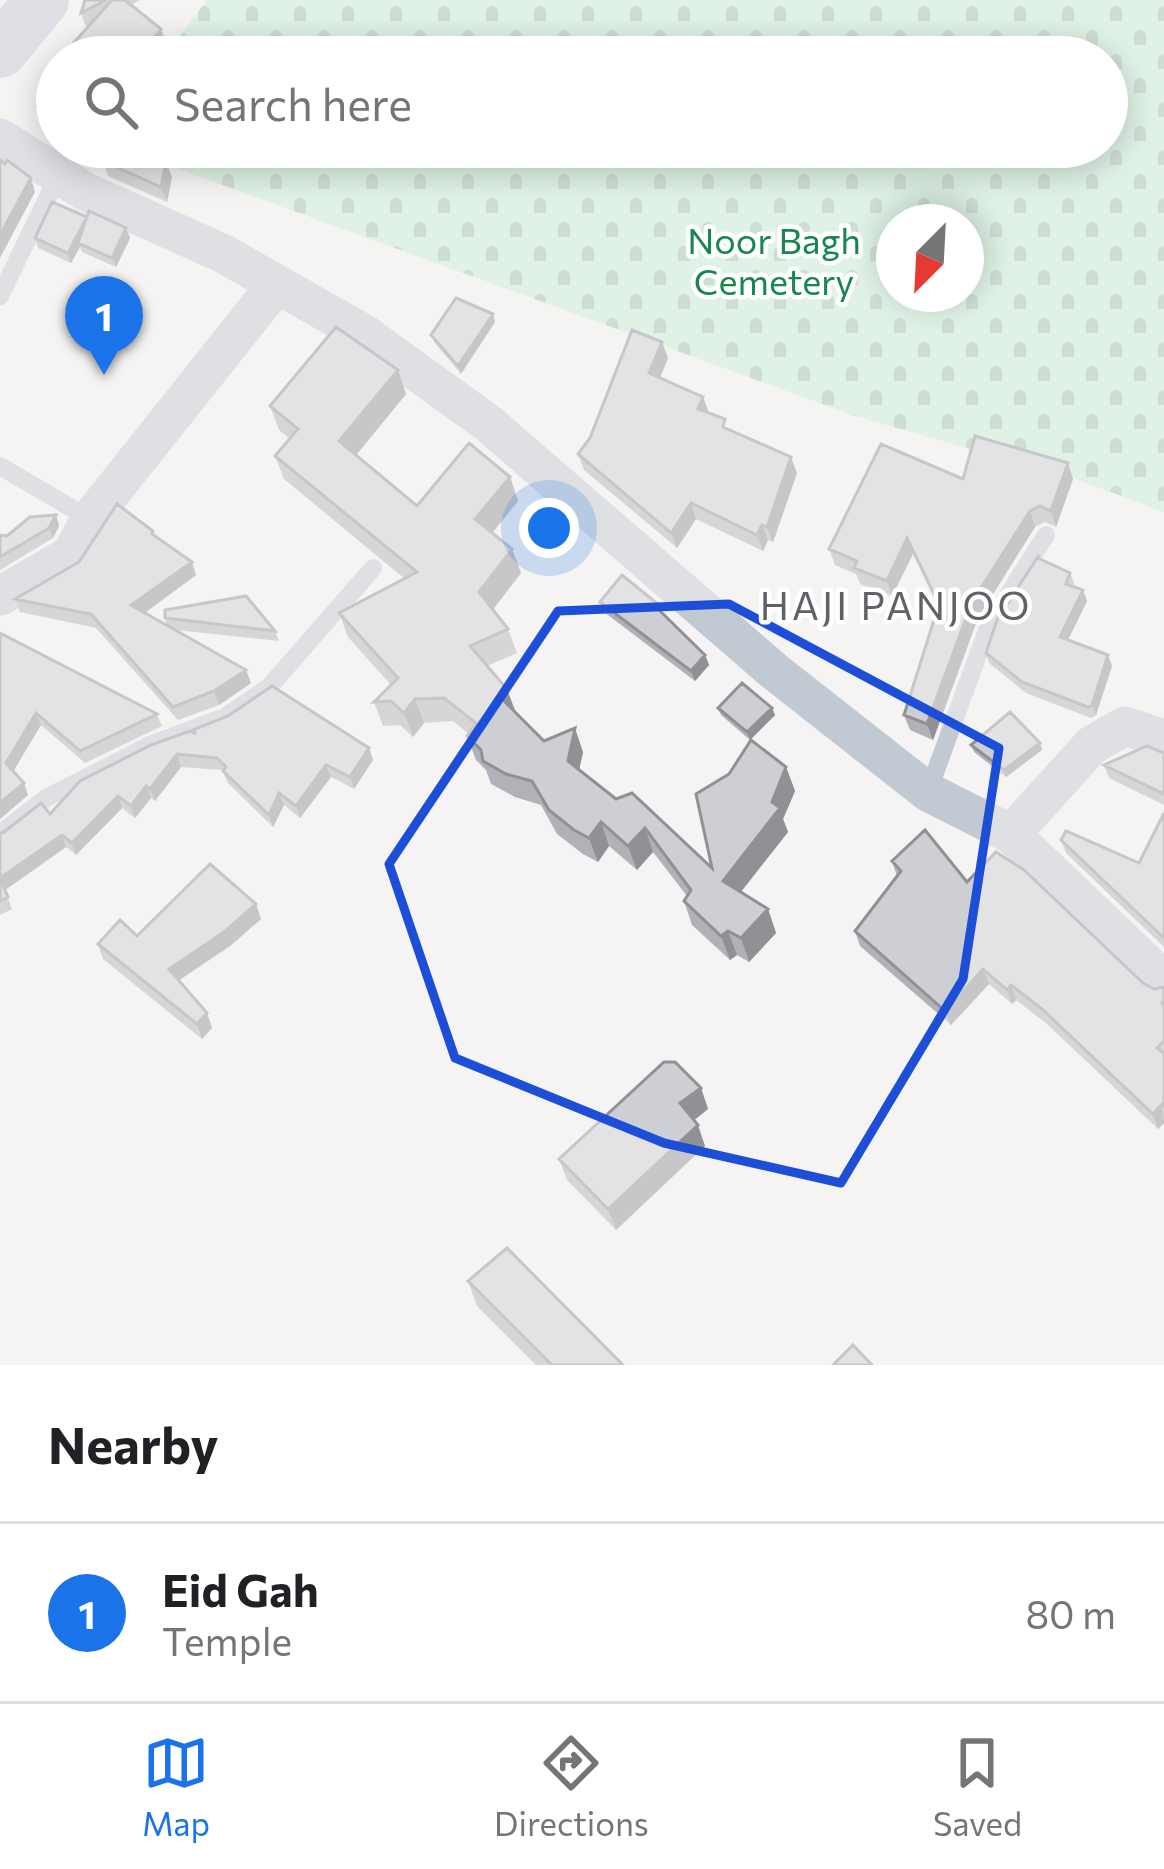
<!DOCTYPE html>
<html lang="en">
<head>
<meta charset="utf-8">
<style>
  :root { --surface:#fff; --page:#f2f2f2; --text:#202124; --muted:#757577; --line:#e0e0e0; --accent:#1a73e8 }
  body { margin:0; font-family:Commissioner,sans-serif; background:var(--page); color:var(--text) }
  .compass { position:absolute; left:876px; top:204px; width:108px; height:108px; border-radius:50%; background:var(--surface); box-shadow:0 6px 30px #0003; rotate:204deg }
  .you { position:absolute; left:549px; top:528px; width:42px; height:42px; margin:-30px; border:9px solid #fff; border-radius:50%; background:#1a73e8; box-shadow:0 0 0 18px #1a73e833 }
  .badge { display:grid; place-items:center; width:78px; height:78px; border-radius:50%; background:var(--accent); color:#fff; font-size:39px; font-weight:700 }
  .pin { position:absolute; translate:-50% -99px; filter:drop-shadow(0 3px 6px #0008) }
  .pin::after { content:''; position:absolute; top:63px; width:42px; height:36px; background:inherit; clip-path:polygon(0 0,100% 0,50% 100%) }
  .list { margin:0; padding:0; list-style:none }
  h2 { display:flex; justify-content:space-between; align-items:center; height:156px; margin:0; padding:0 48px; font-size:51px }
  h2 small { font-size:39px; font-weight:400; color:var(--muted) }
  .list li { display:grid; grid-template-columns:78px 1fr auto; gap:36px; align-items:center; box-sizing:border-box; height:180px; padding:0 48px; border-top:3px solid var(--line) }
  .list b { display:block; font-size:45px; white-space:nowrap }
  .list p { margin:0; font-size:39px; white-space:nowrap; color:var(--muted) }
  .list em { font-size:39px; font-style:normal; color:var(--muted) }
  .icon { flex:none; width:66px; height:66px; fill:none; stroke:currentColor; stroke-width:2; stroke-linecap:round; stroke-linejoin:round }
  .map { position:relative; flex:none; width:1164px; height:1365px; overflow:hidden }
  .search { position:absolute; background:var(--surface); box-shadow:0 6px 30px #0003; left:36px; right:36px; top:36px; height:132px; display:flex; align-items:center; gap:30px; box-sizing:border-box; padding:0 42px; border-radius:66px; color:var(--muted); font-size:45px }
  .sheet { height:336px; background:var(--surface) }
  nav { display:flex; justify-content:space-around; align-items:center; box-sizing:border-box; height:168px; border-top:3px solid var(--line); background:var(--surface); font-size:33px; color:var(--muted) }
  nav a { display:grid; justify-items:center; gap:6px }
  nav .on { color:var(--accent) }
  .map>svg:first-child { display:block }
  .cemetery { fill:url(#cemetery-stones); fill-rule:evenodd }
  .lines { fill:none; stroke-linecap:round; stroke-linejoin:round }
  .service { stroke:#c1cad2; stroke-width:18 }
  .minor { stroke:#c1cad2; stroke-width:39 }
  .secondary { stroke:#c1cbd6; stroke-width:54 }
  .wall { fill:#b0b2b7 }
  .shaded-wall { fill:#909195 }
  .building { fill:#cdcfd5; stroke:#909195; stroke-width:3 }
  .marked { fill:none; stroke:#1d4ed8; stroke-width:9; stroke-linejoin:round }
  .labels { text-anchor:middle; stroke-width:9; stroke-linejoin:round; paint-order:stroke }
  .park-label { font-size:36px; fill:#17864f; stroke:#fff }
  .neighbourhood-label { font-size:39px; letter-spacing:3px; fill:#5f6368; stroke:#fff }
</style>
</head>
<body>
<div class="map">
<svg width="1164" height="1365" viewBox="0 0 1164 1365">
  <defs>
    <pattern id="cemetery-stones" width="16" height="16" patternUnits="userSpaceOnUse" patternTransform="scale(3)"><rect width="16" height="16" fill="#c3f1d5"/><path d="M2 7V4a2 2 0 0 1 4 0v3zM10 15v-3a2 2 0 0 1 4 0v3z" fill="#a0c6b0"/></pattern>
  </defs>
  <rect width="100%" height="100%" fill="#f5f3f3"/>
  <path class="cemetery" d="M207 0H1164V512L1073 478 858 417 118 147H1107V57H164ZM894 222H966V294H894Z"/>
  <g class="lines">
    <path class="service" d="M0 296 58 176
      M0 466 90 519
      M928 792 989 625 1046 535
      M0 834 46 798 150 745 225 717 269 687 373 568"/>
    <path class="minor" d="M0 138 86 192 224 254 366 335 489 424 774 671 928 792 1011 834 1164 980
      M0 596 71 555 90 519 277 284
      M1011 834 1092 745 1125 726 1164 739"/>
    <path class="secondary" d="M0 51 42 0"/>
  </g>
  <path class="wall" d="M85 0H140L131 5 167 44 89 26 86 27 81 13Z
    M57 62V134L42 122 37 107 49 86 45 75Z
    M103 161 166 162 172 177 167 202 108 176Z
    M87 217 126 228 130 238 116 267 82 252 80 247 71 263 38 248 35 238Z
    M493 314 495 322 461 374 434 342 431 335Z
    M668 358 660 378 728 429 797 473 773 542 768 540 763 551 696 519 677 548 584 470 578 454 590 438Z
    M398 370 406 394 356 455 417 506 510 477 518 501 492 533 512 549 521 573 493 609 508 629 517 653 487 666 516 713 544 741 583 752 579 770 712 868 786 767 795 791 783 819 788 832 741 892 768 909 776 933 749 962 737 955 730 960 692 925 684 901 687 896 653 852 637 870 609 846 598 862 583 854 557 834 541 805 515 797 491 784 486 770 476 760 467 736 469 734 453 721 424 723 413 737 400 725 383 726 374 702 391 685 348 637 339 613 405 579 284 479 275 456 290 439 279 430 270 406Z
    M963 479H1073L1056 527 1045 522 1035 527 978 618 933 740 910 730 904 715 938 606 913 554 892 596 860 584 856 574 835 565 829 549Z
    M56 515 59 526 53 538 0 570V535L7 536Z
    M155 537 196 575 145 613 167 625 165 618 275 631 279 641 175 630 251 683 219 705 178 720 96 628 20 612 15 599Z
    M1041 560 1070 573 1074 583 1073 586 1087 601 1068 640 1112 666 1096 715 1091 718 1026 693 989 663 986 653Z
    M600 602 705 655 709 665 695 681 604 612Z
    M0 633 157 714 162 726 85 763 41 725 13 771 28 795 0 819Z
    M718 708H772L775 715 750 740 721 715Z
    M194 733 369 748 373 760 354 789 331 777 300 818 284 805 273 827 228 783 222 770 181 767 155 801 151 798 135 818 122 808 76 855 66 847 5 890 12 909 0 915V833L50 814Z
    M1040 743 1042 750 1006 777 974 752 971 745Z
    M1164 753V805L1109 778 1104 765Z
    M1164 813V947L1066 853 1061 840 1139 863Z
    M892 861 967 882 1143 983 1154 989 1164 987V1123L1158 1129 1047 1024 1016 1000 1012 1004 989 984 951 1025 860 946 855 931 897 876Z
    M261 919 230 946 179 980 207 1013 212 1028 202 1039 103 959 98 944 137 936Z
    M701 1088 708 1109 694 1120 705 1146 616 1230 567 1180 559 1159Z
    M468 1281 623 1365H536L477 1306Z"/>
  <path class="shaded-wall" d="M161 29 167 44 156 57H139Z
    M166 162 172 177 167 202 161 187Z
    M31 178 35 192 0 258V235Z
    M86 219 78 243 80 247 71 263 68 253Z
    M126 228 130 238 116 267 112 258Z
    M493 314 495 322 461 374 458 366Z
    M662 342 668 358 655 389 649 373Z
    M398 370 406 394 348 465 339 441Z
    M703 397 709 413 698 409Z
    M791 457 797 473 773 542 767 527Z
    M1068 463 1073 479 1056 527 1051 511Z
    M510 477 518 501 484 543 475 519Z
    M691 503 696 519 677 548 671 533Z
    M1030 511 1035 527 978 618 933 740 927 724 972 602Z
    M56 515 59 526 53 538 49 528Z
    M762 525 768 540 763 551 757 535Z
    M907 538 913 554 892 596 887 581Z
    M512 549 521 573 488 616 479 592Z
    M192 562 196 575 136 619 131 605Z
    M1083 590 1087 601 1064 648 1060 637Z
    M705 655 709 665 695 681 691 671Z
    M1108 655 1112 666 1096 715 1092 705Z
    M246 670 251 683 219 705 214 691Z
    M507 689 516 713 501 698Z
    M415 699 424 723 413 737 404 713Z
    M772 708 775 715 750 740 747 732Z
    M36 713 41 725 11 775 6 763Z
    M575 728 583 752 576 784 568 761Z
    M1040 743 1042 750 1006 777 1004 770Z
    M369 748 373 760 354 789 350 777Z
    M177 754 181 767 155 801 150 789Z
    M326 765 331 777 300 818 296 806Z
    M786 767 795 791 783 819 788 832 731 904 723 881 772 802Z
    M24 783 28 795 0 819V803Z
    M146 786 151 798 135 818 131 806Z
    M279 793 284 805 273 827 269 815Z
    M118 796 122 808 76 855 72 843Z
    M601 822 609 846 598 862 589 838Z
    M645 828 653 852 637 870 628 846Z
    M62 835 66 847 5 890 0 878Z
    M256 904 261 919 230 946 175 983 169 969Z
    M768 909 776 933 749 962 741 938Z
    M728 931 737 955 730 960 721 936Z
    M983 969 989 984 951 1025 945 1011Z
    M1011 985 1016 1000 1012 1004 1007 990Z
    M207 1013 212 1028 202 1039 197 1024Z
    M701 1088 708 1109 688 1125 680 1103Z
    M1162 1104 1164 1123 1158 1129 1153 1114Z
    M698 1125 705 1146 616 1230 608 1209Z"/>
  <path class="building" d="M85 0H106L81 13Z
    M112 0H125L161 29 139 57H61Z
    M57 62V124L37 107 52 80 45 75Z
    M107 147H120L166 162 161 187 103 161Z
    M0 160 5 164 7 160 31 178 0 235Z
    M52 202 87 217 89 211 126 228 112 258 78 243 86 219 68 253 35 238Z
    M456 298 493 314 458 366 431 335Z
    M336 327 398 370 339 441 417 506 469 443 510 477 475 519 512 549 479 592 508 629 470 646 507 689 501 698 544 741 575 728 568 761 616 799 632 793 712 868 696 794 729 774 751 740 786 767 772 802 780 808 723 881 768 909 741 938 728 931 721 936 684 901 691 890 645 828 628 846 601 822 589 838 574 830 549 810 532 781 506 774 483 761 481 750 467 736 477 724 444 698 415 699 404 713 391 701 374 702 398 678 339 613 417 572 275 456 298 429 270 406Z
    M632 330 662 342 649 373 703 397 698 409 725 419 723 427 791 457 767 527 762 525 757 535 691 503 671 533 578 454 590 438Z
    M975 436 1068 463 1051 511 1040 506 1030 511 972 602 927 724 904 715 939 604 907 538 887 581 854 568 857 561 829 549 881 444 963 479Z
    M117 504 153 531 152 534 192 562 131 605 246 670 214 691 173 707 91 614 15 599 79 562Z
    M56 515 49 528 0 557V535L7 536 30 517Z
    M1039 555 1038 558 1070 573 1066 584 1083 590 1060 637 1108 655 1092 705 1088 707 1022 682 986 653 997 620Z
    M622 575 659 605 657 608 705 655 691 671 600 602Z
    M246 596 275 631 165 618V610Z
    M0 633 157 714 80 751 36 713 6 763 24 783 0 803Z
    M742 683 772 708 747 732 718 708Z
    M272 686 369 748 350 777 326 765 296 806 279 793 269 815 223 771 226 767 217 758 177 754 150 789 146 786 131 806 118 796 72 843 62 835 0 878 8 897 0 901V833L4 832 41 803 50 814 80 781 151 745 190 731 196 734 193 730 228 716Z
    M1010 712 1040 743 1004 770 971 745Z
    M1147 746 1164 753V794L1104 765Z
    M1164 813V938L1061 840 1066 831 1139 863Z
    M925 830 967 882 996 852 1024 870 1143 983 1154 989 1164 987V999L1162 1003 1164 1005V1041L1157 1048 1164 1053V1106L1162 1104 1153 1114 1042 1009 1011 985 1007 990 983 969 945 1011 855 931 901 871 892 861Z
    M210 864 256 904 224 932 169 969 207 1013 197 1024 98 944 120 920 137 936Z
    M664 1062H675L701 1088 680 1103 698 1125 608 1209 559 1159Z
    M507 1248 623 1365H552L468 1281Z
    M853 1345 872 1365H833Z"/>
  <path d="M0 0H1164V1365H0ZM729 604 999 748 963 979 841 1183 664 1143 455 1058 389 864 558 611Z" fill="#f5f3f3" fill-opacity=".55" fill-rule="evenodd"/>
  <path class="marked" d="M729 604 999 748 963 979 841 1183 664 1143 455 1058 389 864 558 611Z"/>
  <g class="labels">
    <g class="park-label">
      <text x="774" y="254">Noor Bagh<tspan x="774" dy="41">Cemetery</tspan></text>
    </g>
    <g class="neighbourhood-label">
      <text x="896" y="620">HAJI PANJOO</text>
    </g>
  </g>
</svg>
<svg class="compass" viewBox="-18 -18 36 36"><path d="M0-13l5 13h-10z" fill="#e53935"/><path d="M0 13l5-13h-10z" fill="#757577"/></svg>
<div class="you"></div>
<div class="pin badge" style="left:104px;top:375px">1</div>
<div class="search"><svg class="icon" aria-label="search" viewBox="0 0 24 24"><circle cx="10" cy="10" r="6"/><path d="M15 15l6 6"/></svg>Search here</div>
</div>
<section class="sheet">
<h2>Nearby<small></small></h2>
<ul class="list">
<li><span class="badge">1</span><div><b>Eid Gah</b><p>Temple</p></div><em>80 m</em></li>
</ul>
</section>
<nav>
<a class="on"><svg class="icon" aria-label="map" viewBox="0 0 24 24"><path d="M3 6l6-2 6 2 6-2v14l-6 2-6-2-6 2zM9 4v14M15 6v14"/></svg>Map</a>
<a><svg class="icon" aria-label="directions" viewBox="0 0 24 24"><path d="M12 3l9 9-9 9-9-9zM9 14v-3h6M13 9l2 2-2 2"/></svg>Directions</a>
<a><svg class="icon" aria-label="saved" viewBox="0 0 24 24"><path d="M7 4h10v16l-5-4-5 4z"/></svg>Saved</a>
</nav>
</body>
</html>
